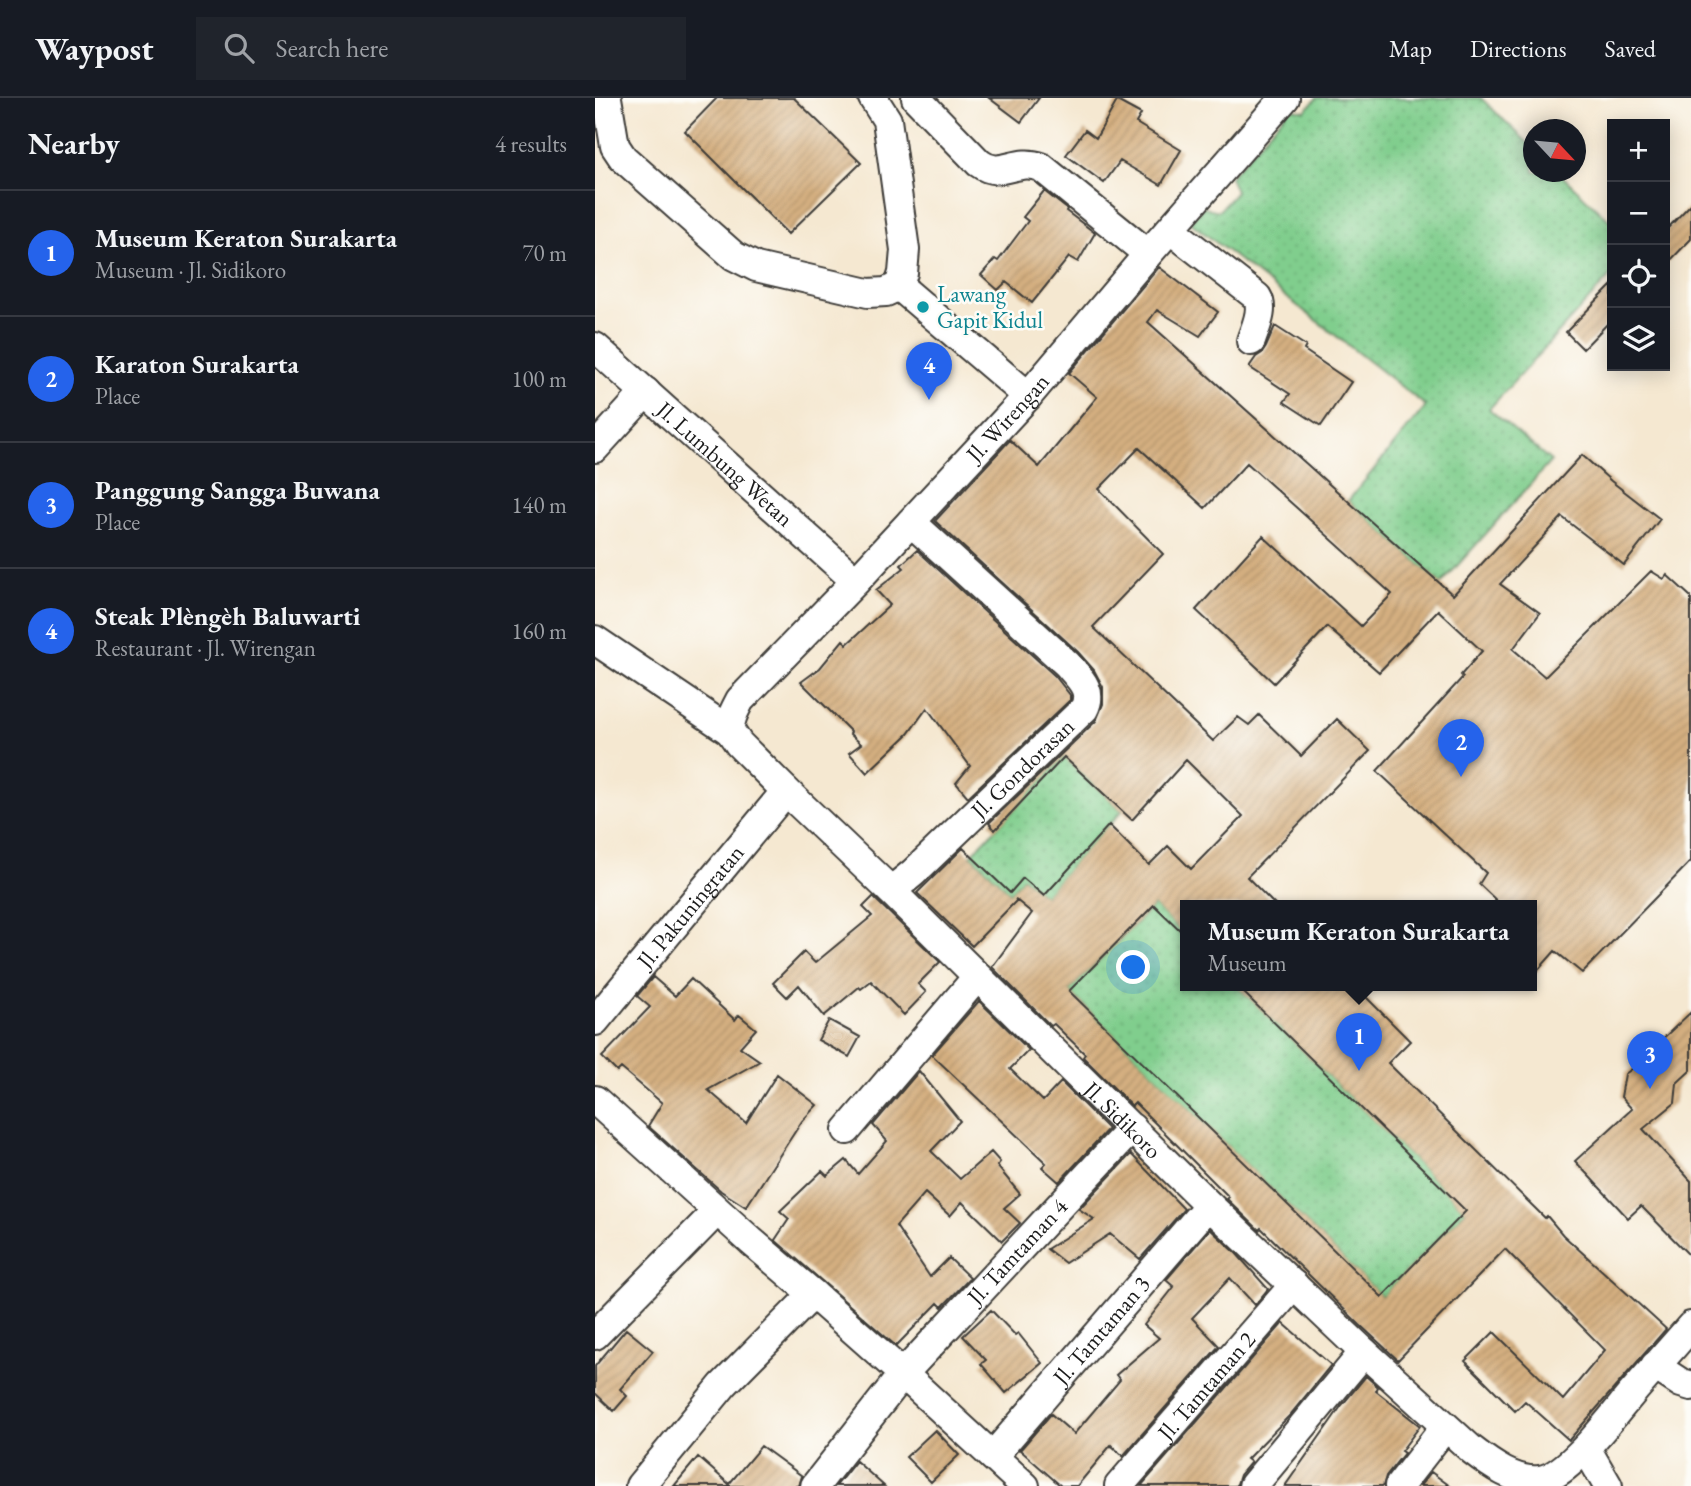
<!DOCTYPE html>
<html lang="en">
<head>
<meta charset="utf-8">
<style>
  :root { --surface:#171b24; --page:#20242c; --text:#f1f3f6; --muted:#9ea1a6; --line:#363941; --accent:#2563eb }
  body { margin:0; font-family:"EB Garamond",serif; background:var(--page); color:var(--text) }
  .controls { position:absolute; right:21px; top:21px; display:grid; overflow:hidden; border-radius:0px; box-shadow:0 4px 18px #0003 }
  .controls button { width:63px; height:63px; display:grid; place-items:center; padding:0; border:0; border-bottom:2px solid var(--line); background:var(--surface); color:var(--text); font:35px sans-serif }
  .compass { position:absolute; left:928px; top:21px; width:63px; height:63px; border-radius:50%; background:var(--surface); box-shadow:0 4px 18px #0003; rotate:116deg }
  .you { position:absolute; left:539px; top:870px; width:24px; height:24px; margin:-18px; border:5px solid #fff; border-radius:50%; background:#1a73e8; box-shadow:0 0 0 10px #1a73e833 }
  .badge { display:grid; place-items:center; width:46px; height:46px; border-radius:50%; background:var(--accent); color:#fff; font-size:23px; font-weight:700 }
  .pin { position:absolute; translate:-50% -58px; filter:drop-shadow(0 2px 4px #0008) }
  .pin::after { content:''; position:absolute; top:37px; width:24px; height:21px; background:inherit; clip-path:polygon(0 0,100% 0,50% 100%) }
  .popup { position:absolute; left:585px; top:802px; width:357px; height:91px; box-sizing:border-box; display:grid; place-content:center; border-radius:0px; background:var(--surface); filter:drop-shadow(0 2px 5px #0005); font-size:23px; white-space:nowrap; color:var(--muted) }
  .popup b { font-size:26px; color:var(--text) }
  .popup::after { content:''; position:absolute; left:50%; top:100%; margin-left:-14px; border:14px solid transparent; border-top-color:var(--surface) }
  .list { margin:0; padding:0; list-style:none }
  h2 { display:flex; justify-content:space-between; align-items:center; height:91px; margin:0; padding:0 28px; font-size:30px }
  h2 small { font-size:23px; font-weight:400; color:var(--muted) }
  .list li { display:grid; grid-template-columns:46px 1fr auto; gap:21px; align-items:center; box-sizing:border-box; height:126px; padding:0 28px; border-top:2px solid var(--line) }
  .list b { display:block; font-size:26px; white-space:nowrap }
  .list p { margin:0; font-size:23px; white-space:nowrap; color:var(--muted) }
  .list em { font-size:23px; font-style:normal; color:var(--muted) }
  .icon { flex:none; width:38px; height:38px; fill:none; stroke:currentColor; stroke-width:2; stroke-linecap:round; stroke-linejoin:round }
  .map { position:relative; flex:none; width:1096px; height:1388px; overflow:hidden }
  header { display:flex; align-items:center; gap:42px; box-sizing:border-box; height:98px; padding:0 35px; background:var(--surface); border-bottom:2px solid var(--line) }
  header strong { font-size:33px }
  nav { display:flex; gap:38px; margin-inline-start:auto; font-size:24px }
  .search { width:490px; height:63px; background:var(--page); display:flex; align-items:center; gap:18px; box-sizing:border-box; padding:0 24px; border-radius:0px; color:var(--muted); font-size:26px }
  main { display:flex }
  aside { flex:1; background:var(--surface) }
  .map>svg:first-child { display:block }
  .green { fill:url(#green-dots); stroke:#4e7554; stroke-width:2 }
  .building { fill:url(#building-hatch) }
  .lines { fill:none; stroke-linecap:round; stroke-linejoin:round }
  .minor-casing { stroke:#3d3b37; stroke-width:32 }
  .minor { stroke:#fff; stroke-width:28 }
  .culture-dot { fill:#0f9aa8; stroke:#fdfcf7; stroke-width:2.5 }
  .labels { text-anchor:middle; stroke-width:5; stroke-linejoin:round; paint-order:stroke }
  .culture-label { font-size:23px; fill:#0d838f; stroke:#fdfcf7; text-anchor:start }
  .street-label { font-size:23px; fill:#1c1c1c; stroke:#fdfcf7 }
</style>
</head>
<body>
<header>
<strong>Waypost</strong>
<div class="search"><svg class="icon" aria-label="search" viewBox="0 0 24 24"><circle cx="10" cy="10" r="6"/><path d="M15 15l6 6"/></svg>Search here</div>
<nav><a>Map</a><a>Directions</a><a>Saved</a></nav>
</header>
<main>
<aside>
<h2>Nearby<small>4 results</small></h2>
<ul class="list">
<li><span class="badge">1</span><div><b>Museum Keraton Surakarta</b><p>Museum · Jl. Sidikoro</p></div><em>70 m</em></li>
<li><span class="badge">2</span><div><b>Karaton Surakarta</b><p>Place</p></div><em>100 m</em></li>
<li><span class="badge">3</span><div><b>Panggung Sangga Buwana</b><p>Place</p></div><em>140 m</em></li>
<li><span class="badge">4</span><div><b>Steak Plèngèh Baluwarti</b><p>Restaurant · Jl. Wirengan</p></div><em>160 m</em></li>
</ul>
</aside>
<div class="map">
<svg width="1096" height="1388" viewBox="0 0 1096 1388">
  <defs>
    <pattern id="green-dots" width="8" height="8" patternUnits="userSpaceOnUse" patternTransform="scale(1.75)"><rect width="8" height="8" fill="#80ce8d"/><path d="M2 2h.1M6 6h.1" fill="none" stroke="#6eb079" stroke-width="1.8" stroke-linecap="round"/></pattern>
    <pattern id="building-hatch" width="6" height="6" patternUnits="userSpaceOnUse" patternTransform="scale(1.75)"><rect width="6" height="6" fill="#d4af80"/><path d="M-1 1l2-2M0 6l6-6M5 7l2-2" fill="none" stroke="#b5966e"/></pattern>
  </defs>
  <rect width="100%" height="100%" fill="#fdfcf7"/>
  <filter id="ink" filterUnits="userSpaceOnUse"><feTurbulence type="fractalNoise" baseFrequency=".0143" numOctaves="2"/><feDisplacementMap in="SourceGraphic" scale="14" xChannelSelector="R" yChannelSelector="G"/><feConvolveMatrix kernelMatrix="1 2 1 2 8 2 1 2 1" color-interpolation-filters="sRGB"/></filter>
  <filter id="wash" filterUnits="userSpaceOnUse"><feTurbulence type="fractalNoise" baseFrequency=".00686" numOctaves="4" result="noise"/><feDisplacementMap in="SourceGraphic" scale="28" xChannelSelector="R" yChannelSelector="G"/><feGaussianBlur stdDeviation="1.57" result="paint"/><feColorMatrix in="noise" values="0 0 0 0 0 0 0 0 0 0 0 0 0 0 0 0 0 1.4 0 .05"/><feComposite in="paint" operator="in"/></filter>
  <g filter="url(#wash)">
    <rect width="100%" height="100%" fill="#f5e8d1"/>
    <path class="green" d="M722 0H886L938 50 939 74H963L1017 125V176L894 311 956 363 846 486 753 403 831 308 595 124 608 109 624 113 641 94 635 79 695 10 710 13Z
      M469 659 527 713 449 798 428 780 415 795 376 757Z
      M559 807 591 838V887H641L871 1113 787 1199 474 893Z"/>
    <g id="blocks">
      <path class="building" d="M122 0H199L266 65 193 136 90 33Z
        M394 0H444L426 24Z
        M522 3 546 16 541 25 586 52 566 87 525 63 509 85 471 57 490 32 501 40Z
        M449 93 472 111 471 113 500 135 483 164 474 159 437 205 411 184 403 192 386 177 400 161 403 163 433 123 428 119Z
        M1096 106V141L1070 168V133Z
        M564 169 623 214 605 238 562 212 553 224 858 497 987 357 1016 383 1065 421 1029 467 967 419 905 486 945 515 918 551 950 579 1056 473 1069 481 1072 477 1096 499V763L987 875 960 853 937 879V807H906L884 786 891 775 782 673 868 579 866 577 887 553 843 512 784 574 732 529 679 585 601 512 668 438 766 528 797 496 652 365 610 410 544 350 504 391 568 456 498 529 618 643 643 619 654 627 664 617 706 658 742 621 775 653 652 779 680 807H591V838L559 807 474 893 787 1199 871 1113 641 887H759L815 943 793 965 950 1120 952 1118 968 1137 1071 1231 974 1342 930 1303 920 1313 870 1263 899 1234 968 1302 1010 1252 910 1151 803 1262 765 1227 666 1130 664 1132 632 1101 634 1099 540 1005 537 1008 488 959 490 956 459 926 456 928 397 869 437 815 420 801 422 802 377 848 322 795 368 750 415 795 428 780 449 798 514 727 554 767 573 748 596 771 648 718 591 662 537 722 469 659 400 732 394 725 501 623 508 606V589L499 572 483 554 340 423 415 342 444 369 502 299 474 275Z
        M1017 187V221L988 251 971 234Z
        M680 228 711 248 709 252 756 284 726 328 689 304 695 296 654 269 661 259 667 255 671 249Z
        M322 452 460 578 475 597V602L373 699 361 685 375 668 332 610 313 636 272 675 254 655 266 646 255 636 256 634 206 584 225 570 248 542 252 546 295 507 281 492 309 470 306 467Z
        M278 799 345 864 323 886 331 894 309 917 276 883 266 891 264 889 229 918 204 887 192 899 178 885 209 854 220 865 277 818 268 809Z
        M58 879 80 898 96 881 140 922 144 917 161 931 145 949 165 963 113 992 151 1025 182 976 222 1007 207 1023 151 1109 126 1093 53 1028 67 1005 26 970 22 974 7 959 55 909 42 898Z
        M384 903 434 952 415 971 448 1003 466 984 513 1031 464 1084 447 1069 451 1065 337 957Z
        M1096 914V972L1082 985 1080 1005 1048 1031 1096 1083V1159L1046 1108 1033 1120 980 1063 1037 1011 1026 999 1030 976 1064 951 1061 947Z
        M234 922 265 939 254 959 223 942Z
        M324 973 365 1023 336 1053 365 1081 396 1054 405 1064 402 1068 425 1096 409 1110 425 1125 407 1143 367 1104 355 1118 330 1095 301 1128 335 1179 354 1160 375 1180 347 1209 343 1205 301 1248 180 1142 194 1121 185 1113 227 1073 232 1078 251 1062 263 1076 292 1043 278 1027Z
        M536 1056 589 1111 545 1161 515 1136 470 1165 452 1151 499 1121 484 1111Z
        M615 1131 640 1154 673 1191 660 1207 635 1180 597 1220 624 1248 528 1358 516 1347 482 1388H466L425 1352 456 1316 479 1336 525 1282 521 1277 564 1240 549 1227 579 1189 571 1182Z
        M396 1212 420 1237 423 1235 447 1265 411 1295 386 1266 391 1262 368 1238Z
        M688 1225 736 1267 696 1316 652 1361 656 1364 645 1377 642 1386 640 1388H546Z
        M31 1231 58 1253 25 1291 32 1298 19 1313 0 1295V1268Z
        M771 1278 783 1289 781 1293 825 1328 806 1353 809 1355 791 1378 788 1388H690L747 1307Z
        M340 1332 364 1357 336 1384 311 1359Z
        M166 1348 207 1378 204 1388H79L103 1359 134 1386Z
        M261 1363 289 1388H241Z
        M836 1374 855 1388H825Z"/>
    </g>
  </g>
  <g filter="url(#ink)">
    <use href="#blocks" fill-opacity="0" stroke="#3d3b37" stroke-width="2"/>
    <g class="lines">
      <defs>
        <g id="minor">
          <path d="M12 0 20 48 28 60 139 158 161 169 273 195 291 194 304 188 308 175 310 152 292 22 278 0"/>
          <path d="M321 0 384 65C407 82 420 59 446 69L553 156"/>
          <path d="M576 132 662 199C670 212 660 230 656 243"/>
          <path d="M304 188 433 298"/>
          <path id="s1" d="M0 249 261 483"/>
          <path d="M0 350 51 294"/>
          <path id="s2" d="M0 542 135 633 144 646 191 693 296 793 614 1107 769 1254 877 1352C895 1366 921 1385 945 1382 974 1378 1019 1316 1038 1294 1057 1272 1077 1250 1096 1228"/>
          <path id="s3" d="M135 633C134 621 140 612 145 602L261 483 433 298 553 156 690 0"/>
          <path id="s4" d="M296 793 318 775 489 611C499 592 484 580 472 566L316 424"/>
          <path id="s5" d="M0 923 191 693"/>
          <path d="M0 1002 156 1143 218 1196 308 1276 430 1388"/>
          <path d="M252 1032 382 879"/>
          <path d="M0 1237 122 1113"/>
          <path d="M1060 1268 1086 1285 1096 1288"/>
          <path d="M991 1350 1013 1388"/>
          <path id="s6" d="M398 1358 614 1107"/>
          <path d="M45 1388 128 1287 218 1196"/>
          <path id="s7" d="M220 1388 308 1276 537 1030"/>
          <path id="s8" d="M524 1388 699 1187"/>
          <path d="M658 1388 769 1254"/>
          <path d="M804 1388 850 1329"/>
        </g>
      </defs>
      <use href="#minor" class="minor-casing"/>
      <use href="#minor" class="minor"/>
    </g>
  </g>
  <circle class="culture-dot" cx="328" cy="209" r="7"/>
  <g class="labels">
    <g class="culture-label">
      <text x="342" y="204">Lawang<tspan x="342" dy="26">Gapit Kidul</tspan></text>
    </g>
    <g class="street-label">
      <text dy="8" stroke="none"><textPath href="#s3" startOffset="422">Jl. Wirengan</textPath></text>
      <text dy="8" stroke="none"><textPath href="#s1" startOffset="175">Jl. Lumbung Wetan</textPath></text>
      <text dy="8" stroke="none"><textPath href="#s4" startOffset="180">Jl. Gondorasan</textPath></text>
      <text dy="8" stroke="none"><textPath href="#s5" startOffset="149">Jl. Pakuningratan</textPath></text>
      <text dy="8" stroke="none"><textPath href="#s2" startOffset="716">Jl. Sidikoro</textPath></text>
      <text dy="8" stroke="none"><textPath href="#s7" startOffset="310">Jl. Tamtaman 4</textPath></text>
      <text dy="8" stroke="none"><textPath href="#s6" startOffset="166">Jl. Tamtaman 3</textPath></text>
      <text dy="8" stroke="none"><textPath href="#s8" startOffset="133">Jl. Tamtaman 2</textPath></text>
    </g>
  </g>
</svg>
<div class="controls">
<button>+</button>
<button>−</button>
<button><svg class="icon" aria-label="locate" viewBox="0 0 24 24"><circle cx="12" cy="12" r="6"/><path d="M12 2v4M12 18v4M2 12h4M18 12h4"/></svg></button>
<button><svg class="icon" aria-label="layers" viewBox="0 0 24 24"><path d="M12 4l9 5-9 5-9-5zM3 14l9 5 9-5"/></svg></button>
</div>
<svg class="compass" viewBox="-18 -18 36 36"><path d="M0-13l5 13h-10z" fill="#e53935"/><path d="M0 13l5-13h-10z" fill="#9ea1a6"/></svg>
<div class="you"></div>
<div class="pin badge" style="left:764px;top:973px">1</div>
<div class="popup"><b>Museum Keraton Surakarta</b>Museum</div>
<div class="pin badge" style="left:866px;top:679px">2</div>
<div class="pin badge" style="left:1055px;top:991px">3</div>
<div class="pin badge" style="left:334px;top:302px">4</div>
</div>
</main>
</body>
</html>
